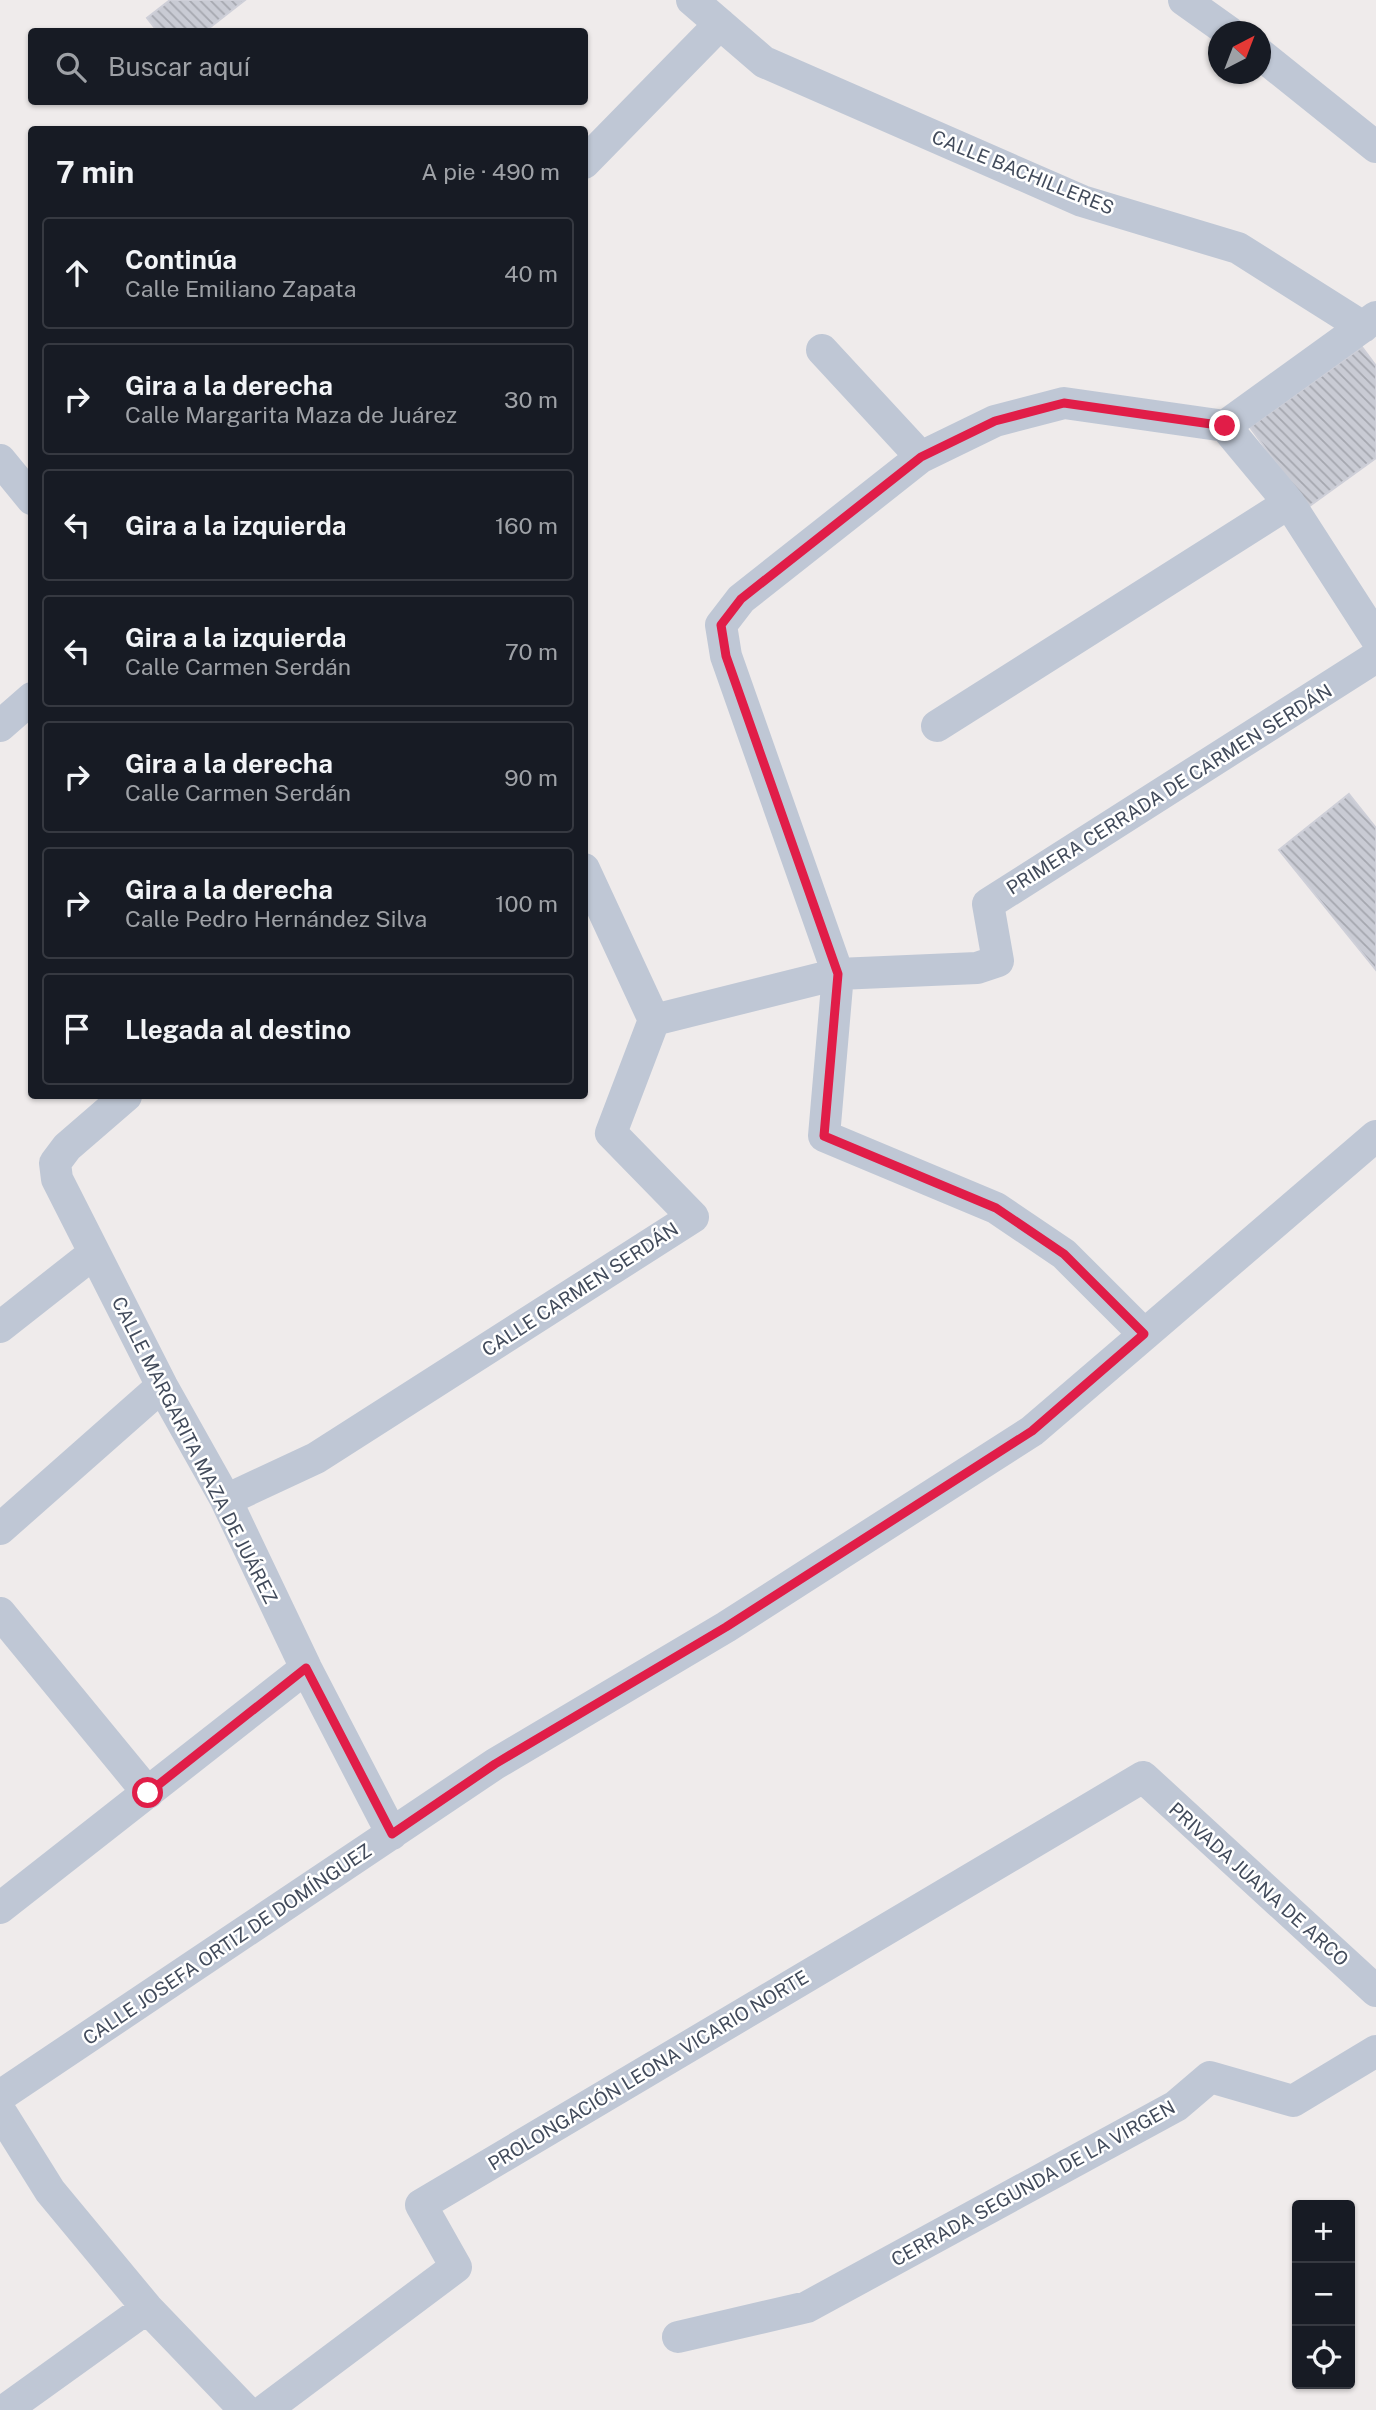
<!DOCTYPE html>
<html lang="es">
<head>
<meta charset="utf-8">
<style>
  :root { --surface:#171b24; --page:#242831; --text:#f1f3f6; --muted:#9ea1a6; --line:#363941 }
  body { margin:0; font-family:"Public Sans",sans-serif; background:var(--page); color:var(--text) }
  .controls { position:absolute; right:21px; bottom:21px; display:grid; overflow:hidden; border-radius:7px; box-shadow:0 2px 5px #0004 }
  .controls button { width:63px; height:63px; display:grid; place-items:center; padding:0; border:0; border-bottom:2px solid var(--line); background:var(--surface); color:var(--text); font:35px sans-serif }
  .compass { position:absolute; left:1208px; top:21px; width:63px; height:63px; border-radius:50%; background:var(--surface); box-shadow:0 2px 5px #0004; rotate:42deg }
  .stop { position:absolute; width:21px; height:21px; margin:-16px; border:5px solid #e11d48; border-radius:50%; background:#fff }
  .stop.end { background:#e11d48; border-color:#fff; box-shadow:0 2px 7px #0008 }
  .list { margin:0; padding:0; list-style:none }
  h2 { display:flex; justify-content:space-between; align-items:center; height:91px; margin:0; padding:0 28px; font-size:30px }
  h2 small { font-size:23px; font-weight:400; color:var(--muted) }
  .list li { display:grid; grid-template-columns:46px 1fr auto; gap:21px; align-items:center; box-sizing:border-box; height:112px; margin:0 14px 14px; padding:0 14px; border:2px solid var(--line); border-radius:7px }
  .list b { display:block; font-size:26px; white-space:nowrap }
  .list p { margin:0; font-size:23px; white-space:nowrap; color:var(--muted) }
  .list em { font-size:23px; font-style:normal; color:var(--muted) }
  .icon { flex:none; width:38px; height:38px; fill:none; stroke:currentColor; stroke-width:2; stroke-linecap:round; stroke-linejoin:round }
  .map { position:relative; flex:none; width:1376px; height:2410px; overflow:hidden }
  .search { position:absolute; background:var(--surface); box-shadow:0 2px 5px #0004; left:28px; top:28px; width:560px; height:77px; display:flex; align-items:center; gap:18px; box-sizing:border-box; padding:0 24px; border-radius:7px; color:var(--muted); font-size:26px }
  .panel { position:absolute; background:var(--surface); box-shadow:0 2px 5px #0004; left:28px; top:126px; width:560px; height:973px; border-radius:7px }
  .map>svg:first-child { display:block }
  .building { fill:url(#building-back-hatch); stroke:#cecfd8; stroke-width:2 }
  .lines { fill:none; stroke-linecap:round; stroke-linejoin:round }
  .street { stroke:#bfc7d5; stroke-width:32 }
  .route { stroke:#e11d48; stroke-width:9 }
  .labels { text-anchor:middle; stroke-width:5; stroke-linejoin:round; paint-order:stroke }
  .street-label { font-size:19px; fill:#424b5b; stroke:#fff }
</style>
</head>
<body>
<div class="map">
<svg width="1376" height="2410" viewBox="0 0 1376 2410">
  <defs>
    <pattern id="building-back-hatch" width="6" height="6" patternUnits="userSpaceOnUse" patternTransform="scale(1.75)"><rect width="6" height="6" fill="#c9cbd4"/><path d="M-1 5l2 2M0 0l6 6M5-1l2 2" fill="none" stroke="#a5a7af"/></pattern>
  </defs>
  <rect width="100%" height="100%" fill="#efebeb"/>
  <path class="building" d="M170 0H245L204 32H158L147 18Z
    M1362 347 1376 366V458L1308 507 1250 427Z
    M1349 794 1376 828V970L1279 850Z"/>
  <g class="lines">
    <path class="street" d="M692 0 764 62 1082 201 1238 248 1363 327
      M1184 0 1229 32
      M1260 54 1376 147
      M584 163 720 24
      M822 350 921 457
      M1225 426 1289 503 1376 638
      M0 460 32 499
      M0 726 32 698
      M937 726 1289 503
      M654 1020 838 974 977 968 998 961 988 904 1376 657
      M126 1096 67 1147 55 1163 57 1179 162 1386 226 1500 306 1668 392 1834
      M0 1327 94 1253
      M1144 1334 1064 1254 996 1208 824 1136 838 974 726 656 721 625 741 599 921 457 995 421 1064 403 1225 426 1376 317
      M226 1500 316 1458 693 1217 611 1133 654 1020 584 869
      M0 1529 162 1386
      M0 1613 148 1793
      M0 1908 306 1668
      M0 2096 495 1764 726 1627 1032 1431 1376 1136
      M0 2111 50 2191 147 2308 245 2410
      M678 2337 807 2307 1176 2106 1210 2077 1293 2101 1376 2051
      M5 2410 147 2308
      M265 2410 456 2267 421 2205 1143 1777 1376 1991"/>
  </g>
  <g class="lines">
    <path class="route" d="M148 1793 306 1668 392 1834 495 1764 726 1627 1032 1431 1144 1334 1064 1254 996 1208 824 1136 838 974 726 656 721 625 741 599 921 457 995 421 1064 403 1225 426"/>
  </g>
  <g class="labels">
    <g class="street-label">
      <text transform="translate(1023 172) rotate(22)" y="7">CALLE BACHILLERES</text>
      <text transform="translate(1169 789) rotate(-32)" y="7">PRIMERA CERRADA DE CARMEN SERDÁN</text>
      <text transform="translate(580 1289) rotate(-33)" y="7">CALLE CARMEN SERDÁN</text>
      <text transform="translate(195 1450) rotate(63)" y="7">CALLE MARGARITA MAZA DE JUÁREZ</text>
      <text transform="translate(1259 1884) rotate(42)" y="7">PRIVADA JUANA DE ARCO</text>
      <text transform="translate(227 1944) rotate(-34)" y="7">CALLE JOSEFA ORTIZ DE DOMÍNGUEZ</text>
      <text transform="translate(648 2070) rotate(-31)" y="7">PROLONGACIÓN LEONA VICARIO NORTE</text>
      <text transform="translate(1033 2183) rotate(-29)" y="7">CERRADA SEGUNDA DE LA VIRGEN</text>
    </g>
  </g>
</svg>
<div class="controls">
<button>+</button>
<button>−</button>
<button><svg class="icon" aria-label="locate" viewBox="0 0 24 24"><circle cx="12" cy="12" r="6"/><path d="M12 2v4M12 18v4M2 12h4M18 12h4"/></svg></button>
</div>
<svg class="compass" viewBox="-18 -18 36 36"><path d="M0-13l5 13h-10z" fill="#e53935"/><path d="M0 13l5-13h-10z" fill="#9ea1a6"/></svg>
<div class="stop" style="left:148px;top:1793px"></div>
<div class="stop end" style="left:1225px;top:426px"></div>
<div class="search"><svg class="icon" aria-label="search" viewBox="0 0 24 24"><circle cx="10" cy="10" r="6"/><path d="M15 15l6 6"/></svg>Buscar aquí</div>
<section class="panel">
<h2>7 min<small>A pie · 490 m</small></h2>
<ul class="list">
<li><svg class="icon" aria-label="ahead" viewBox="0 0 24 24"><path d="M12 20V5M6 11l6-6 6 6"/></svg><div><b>Continúa</b><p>Calle Emiliano Zapata</p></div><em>40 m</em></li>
<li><svg class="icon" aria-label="right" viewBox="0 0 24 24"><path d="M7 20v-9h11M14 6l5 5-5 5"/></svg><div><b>Gira a la derecha</b><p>Calle Margarita Maza de Juárez</p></div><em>30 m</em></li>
<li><svg class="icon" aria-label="left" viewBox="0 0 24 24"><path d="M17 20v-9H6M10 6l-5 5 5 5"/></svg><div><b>Gira a la izquierda</b></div><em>160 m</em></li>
<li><svg class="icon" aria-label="left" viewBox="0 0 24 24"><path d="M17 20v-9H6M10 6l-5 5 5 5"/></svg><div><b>Gira a la izquierda</b><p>Calle Carmen Serdán</p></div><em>70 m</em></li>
<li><svg class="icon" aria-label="right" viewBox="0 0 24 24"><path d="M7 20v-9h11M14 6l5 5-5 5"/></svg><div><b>Gira a la derecha</b><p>Calle Carmen Serdán</p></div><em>90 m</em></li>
<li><svg class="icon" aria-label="right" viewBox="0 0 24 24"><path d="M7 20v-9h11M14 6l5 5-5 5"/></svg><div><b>Gira a la derecha</b><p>Calle Pedro Hernández Silva</p></div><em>100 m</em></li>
<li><svg class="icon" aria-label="arrive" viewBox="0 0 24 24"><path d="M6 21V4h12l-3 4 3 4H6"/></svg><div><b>Llegada al destino</b></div></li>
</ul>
</section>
</div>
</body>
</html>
